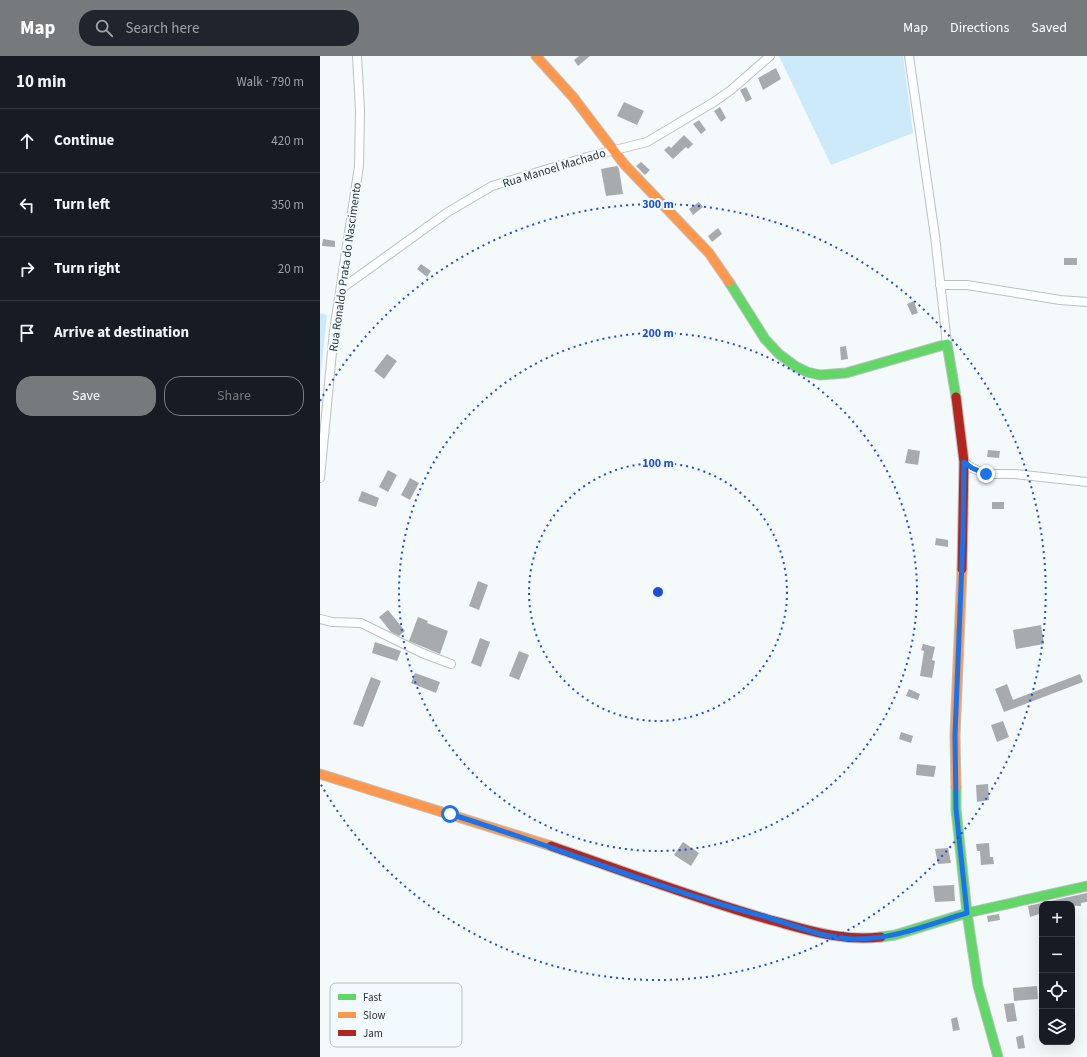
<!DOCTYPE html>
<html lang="en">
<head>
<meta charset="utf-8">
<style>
  :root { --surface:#171b24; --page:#20242c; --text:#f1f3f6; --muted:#9ea1a6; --line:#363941; --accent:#767a7c }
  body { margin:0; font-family:"Source Sans 3",sans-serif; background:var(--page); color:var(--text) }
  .controls { position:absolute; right:12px; bottom:12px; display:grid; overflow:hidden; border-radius:8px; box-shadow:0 4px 16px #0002 }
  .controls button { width:36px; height:36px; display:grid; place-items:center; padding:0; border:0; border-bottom:1px solid var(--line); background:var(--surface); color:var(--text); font:20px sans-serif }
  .stop { position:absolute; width:12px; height:12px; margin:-9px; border:3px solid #1a73e8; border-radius:50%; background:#fff }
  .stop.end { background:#1a73e8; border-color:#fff; box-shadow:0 1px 4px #0008 }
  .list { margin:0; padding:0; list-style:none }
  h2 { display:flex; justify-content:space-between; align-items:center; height:52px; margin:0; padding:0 16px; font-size:17px }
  h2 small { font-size:13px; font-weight:400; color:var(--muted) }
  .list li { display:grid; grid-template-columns:26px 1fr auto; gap:12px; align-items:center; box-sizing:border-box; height:64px; padding:0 16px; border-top:1px solid var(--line) }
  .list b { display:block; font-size:15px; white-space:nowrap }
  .list em { font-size:13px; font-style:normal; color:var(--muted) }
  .actions { display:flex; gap:8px; padding:12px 16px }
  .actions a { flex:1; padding:9px 0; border:1px solid var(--accent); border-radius:16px; text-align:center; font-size:14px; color:var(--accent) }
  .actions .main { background:var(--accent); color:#fff }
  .icon { flex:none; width:22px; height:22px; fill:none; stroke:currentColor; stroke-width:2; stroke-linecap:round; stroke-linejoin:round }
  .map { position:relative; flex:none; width:767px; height:1001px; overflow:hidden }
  header { display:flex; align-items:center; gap:24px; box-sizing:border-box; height:56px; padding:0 20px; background:var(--accent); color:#fff }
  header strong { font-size:19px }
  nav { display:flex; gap:22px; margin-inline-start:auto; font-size:14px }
  .search { width:280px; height:36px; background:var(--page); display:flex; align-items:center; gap:10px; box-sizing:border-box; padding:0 14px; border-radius:16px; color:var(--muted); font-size:15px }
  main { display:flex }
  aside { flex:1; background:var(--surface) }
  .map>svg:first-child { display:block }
  .green { fill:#cceaf9 }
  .building { fill:#a8abae }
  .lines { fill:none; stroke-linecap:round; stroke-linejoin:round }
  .street-casing { stroke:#bcc0c2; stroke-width:10 }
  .fast-casing { stroke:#bcc0c2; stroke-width:11 }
  .slow-casing { stroke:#bcc0c2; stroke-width:11 }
  .jam-casing { stroke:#bcc0c2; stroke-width:11 }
  .street { stroke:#fdfeff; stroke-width:8 }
  .fast { stroke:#63d668; stroke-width:9 }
  .slow { stroke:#ff974d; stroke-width:9 }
  .jam { stroke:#b3261e; stroke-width:9 }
  .route { stroke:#1a73e8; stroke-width:5 }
  .ring { fill:none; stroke:#1d4ed8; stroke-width:2; stroke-dasharray:2 4 }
  .labels { text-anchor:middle; stroke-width:4; stroke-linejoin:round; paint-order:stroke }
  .street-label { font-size:12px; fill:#323537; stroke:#f0faff }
  .key { fill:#f0faff; stroke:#b7bfc3; stroke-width:1 }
  .key-label { font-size:11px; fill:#323537 }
  .centre { fill:#1d4ed8; stroke:#f0faff; stroke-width:2 }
  .ring-label { font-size:12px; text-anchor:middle; font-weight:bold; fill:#1d4ed8; stroke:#f0faff; stroke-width:4; stroke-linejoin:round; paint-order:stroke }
</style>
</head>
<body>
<header>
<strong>Map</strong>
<div class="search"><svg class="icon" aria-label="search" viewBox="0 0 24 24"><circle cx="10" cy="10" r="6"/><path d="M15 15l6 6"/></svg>Search here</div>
<nav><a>Map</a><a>Directions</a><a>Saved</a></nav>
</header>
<main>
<aside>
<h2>10 min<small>Walk · 790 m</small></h2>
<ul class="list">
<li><svg class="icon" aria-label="ahead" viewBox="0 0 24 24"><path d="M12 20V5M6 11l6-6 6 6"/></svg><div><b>Continue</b></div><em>420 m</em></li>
<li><svg class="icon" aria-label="left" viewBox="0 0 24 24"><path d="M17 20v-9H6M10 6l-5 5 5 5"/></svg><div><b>Turn left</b></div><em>350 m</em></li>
<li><svg class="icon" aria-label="right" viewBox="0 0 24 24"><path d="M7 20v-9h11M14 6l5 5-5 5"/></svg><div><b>Turn right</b></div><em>20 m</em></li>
<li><svg class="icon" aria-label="arrive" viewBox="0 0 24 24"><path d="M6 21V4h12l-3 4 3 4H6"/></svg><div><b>Arrive at destination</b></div></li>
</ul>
<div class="actions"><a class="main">Save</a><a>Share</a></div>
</aside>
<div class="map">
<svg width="767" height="1001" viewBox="0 0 767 1001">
  <rect width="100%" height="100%" fill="#f4f9fc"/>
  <path class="green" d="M459 0H583L593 77 511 109Z
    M0 257 7 259 0 325Z"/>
  <path class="building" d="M259 0H270L258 10 254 4Z
    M456 12 461 23 443 34 438 22Z
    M426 31 432 43 426 46 420 34Z
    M304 46 324 55 317 69 297 60Z
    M400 51 406 62 401 66 394 55Z
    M379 64 386 74 381 78 373 68Z
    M364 79 373 88 368 93 366 91 353 103 344 94 349 90 351 92Z
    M321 106 330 114 325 119 316 110Z
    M297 110 299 113 303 138 286 140 281 113Z
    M379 146 383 151 373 159 369 153Z
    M398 172 402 178 392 186 388 180Z
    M3 183 15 185V191L2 190Z
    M744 202H757V209H744Z
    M101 208 111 215 107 221 97 213Z
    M594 245 598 257 592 259 587 248Z
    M526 290 528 303 521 304 520 291Z
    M67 298 77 305 64 323 54 315Z
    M588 393 600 395 598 409 585 407Z
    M668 394 680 395 679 402 667 401Z
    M68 414 77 419 68 436 59 431Z
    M90 422 99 427 90 444 81 439Z
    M42 435 59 442 56 451 38 445Z
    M672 446H684V453H672Z
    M616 482 628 484V491L615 489Z
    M158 525 168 529 159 554 149 550Z
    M68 554 85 575 79 580 71 576 59 561Z
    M98 561 108 565 107 567 128 575 120 598 89 585Z
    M721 569 724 588 696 593 693 574Z
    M160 582 170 586 161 611 151 607Z
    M55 586 81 595 77 605 52 597Z
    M603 588 615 591 612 604 615 605 612 622 600 620 604 595 601 594Z
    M199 595 209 599 199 624 189 620Z
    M95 617 120 626 116 637 91 627Z
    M760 618 763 626 684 656 675 633 687 628 693 644Z
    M51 621 61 625 43 671 33 668Z
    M589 633 600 638 598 644 586 640Z
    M683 665 689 681 677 686 671 669Z
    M581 676 593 680 591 687 579 683Z
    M597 708 616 710 614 721 596 719Z
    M668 728 669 744 657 746 656 729Z
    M363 786 379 797 371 810 354 799Z
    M669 787 670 801H673L674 808 661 809 660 795H657L656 788Z
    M628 792 631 807 618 808 615 793Z
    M634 829 635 845 615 846 613 830Z
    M767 837V846L761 847V850L722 848V857L710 861 708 850Z
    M679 858 680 864 668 866 667 860Z
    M717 930 718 943 694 945 693 932Z
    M694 947 697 965 687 966 684 948Z
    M637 961 640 974 633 975 631 963Z
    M703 979 705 992 698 993 696 981Z"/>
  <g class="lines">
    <defs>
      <path id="street" d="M589 0 615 180 627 288
        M620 229H647L740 244 767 246
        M21 233 128 156 172 130 267 101 327 86 394 46 411 34 450 0
        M644 406 652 412 666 418H695L767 426
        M0 422 14 275 39 110 40 54 37 0
        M0 563 12 566 41 567 102 597 131 608"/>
      <path id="fast" d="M409 226 445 283 459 298 475 310 487 316 500 319 526 317 627 288 636 341
        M636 731V753L647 857 767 830
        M561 881 575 879 647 857 658 930 678 1001"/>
      <path id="slow" d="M216 0 253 41 304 108 389 197 409 226
        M0 718 231 790
        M636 731 635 679 642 513"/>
      <path id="jam" d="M636 341 644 406 642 513
        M231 790C303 815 374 842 447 863 485 873 521 886 561 881"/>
    </defs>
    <use href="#street" class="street-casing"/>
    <use href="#fast" class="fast-casing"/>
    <use href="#slow" class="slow-casing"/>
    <use href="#jam" class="jam-casing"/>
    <use href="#street" class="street"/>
    <use href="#fast" class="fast"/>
    <use href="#slow" class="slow"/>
    <use href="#jam" class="jam"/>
  </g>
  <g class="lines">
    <path class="route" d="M130 758C236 791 339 833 446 861 474 869 503 882 533 883 573 884 610 868 647 857L636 753 635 679 643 481 644 406 652 412 666 418"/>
  </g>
  <g class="ring">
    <circle cx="338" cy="536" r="129"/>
    <circle cx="338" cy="536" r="259"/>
    <path d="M0 345A388 388 0 1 1 0 727"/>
  </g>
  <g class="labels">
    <g class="street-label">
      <text transform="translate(234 112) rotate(-17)" y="4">Rua Manoel Machado</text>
      <text transform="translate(25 211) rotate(-82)" y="4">Rua Ronaldo Prata do Nascimento</text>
    </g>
  </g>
  <rect x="10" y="927" width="132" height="64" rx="6" class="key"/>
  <rect x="18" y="938" width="18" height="6" fill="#63d668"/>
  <rect x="18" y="956" width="18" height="6" fill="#ff974d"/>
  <rect x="18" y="974" width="18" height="6" fill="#b3261e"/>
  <g class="key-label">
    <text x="43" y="945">Fast</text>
    <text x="43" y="963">Slow</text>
    <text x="43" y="981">Jam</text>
  </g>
  <circle cx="338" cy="536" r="6" class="centre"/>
  <g class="ring-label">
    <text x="338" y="152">300 m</text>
    <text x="338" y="281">200 m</text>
    <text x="338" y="411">100 m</text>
  </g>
</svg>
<div class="controls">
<button>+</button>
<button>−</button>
<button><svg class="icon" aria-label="locate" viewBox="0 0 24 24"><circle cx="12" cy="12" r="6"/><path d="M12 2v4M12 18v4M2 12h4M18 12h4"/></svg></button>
<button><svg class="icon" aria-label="layers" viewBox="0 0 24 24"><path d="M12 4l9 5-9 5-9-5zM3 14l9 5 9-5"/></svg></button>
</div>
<div class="stop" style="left:130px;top:758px"></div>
<div class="stop end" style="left:666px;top:418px"></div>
</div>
</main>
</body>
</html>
